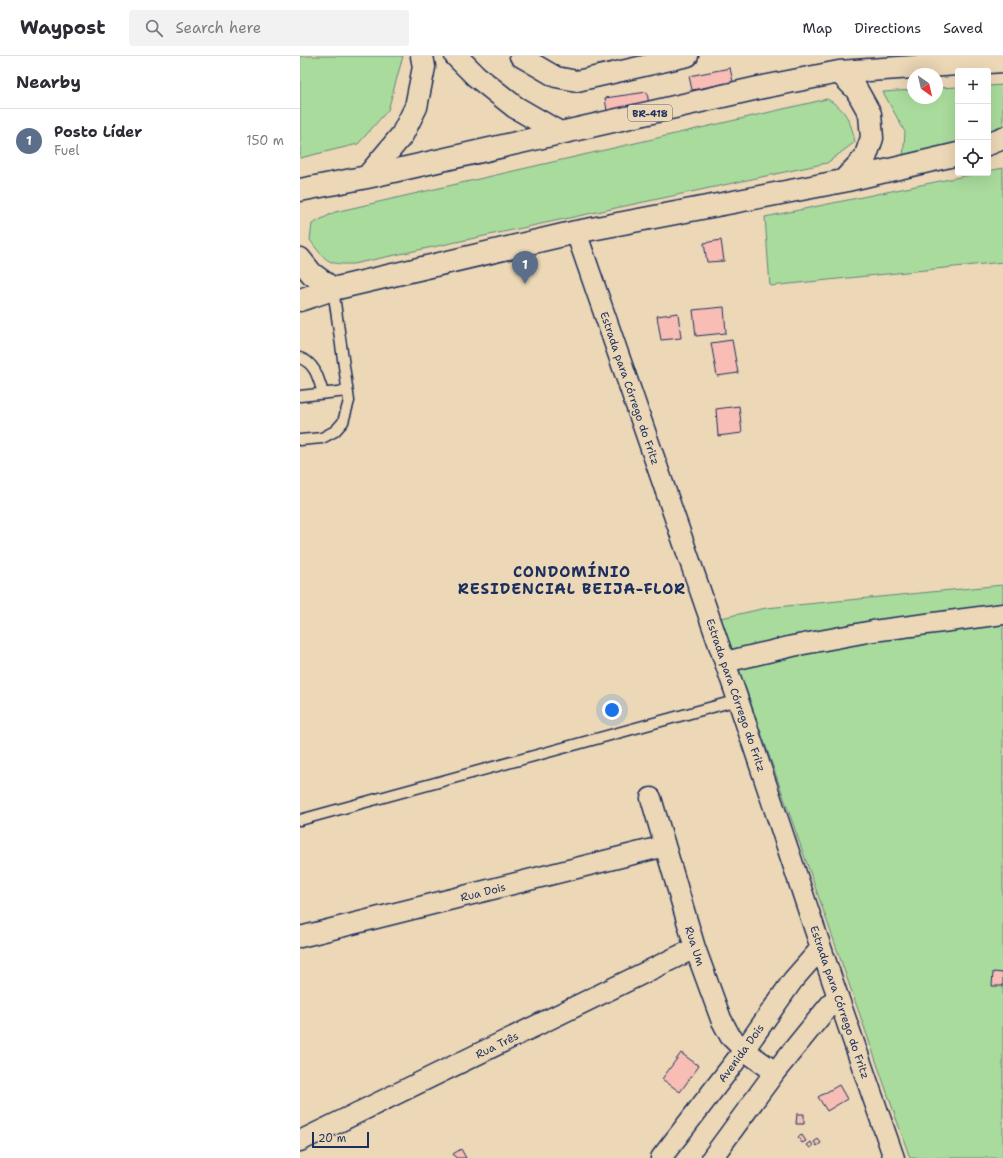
<!DOCTYPE html>
<html lang="en">
<head>
<meta charset="utf-8">
<style>
  :root { --surface:#fff; --page:#f2f2f3; --text:#2b2b33; --muted:#7c7c81; --line:#e1e1e2; --accent:#d93025 }
  body { margin:0; font-family:"Shantell Sans",sans-serif; background:var(--page); color:var(--text) }
  .controls { position:absolute; right:12px; top:12px; display:grid; overflow:hidden; border-radius:4px; box-shadow:0 4px 16px #0002 }
  .controls button { width:36px; height:36px; display:grid; place-items:center; padding:0; border:0; border-bottom:1px solid var(--line); background:var(--surface); color:var(--text); font:20px sans-serif }
  .compass { position:absolute; left:607px; top:12px; width:36px; height:36px; border-radius:50%; background:var(--surface); box-shadow:0 4px 16px #0002; rotate:146deg }
  .scale { position:absolute; left:12px; bottom:10px; width:57px; box-sizing:border-box; padding-left:4px; border:2px solid #1b2f5e; border-top:0; font-size:11px; line-height:14px; white-space:nowrap; color:#1b2f5e; -webkit-text-stroke:3px #ecd7b6; paint-order:stroke }
  .you { position:absolute; left:312px; top:654px; width:14px; height:14px; margin:-10px; border:3px solid #fff; border-radius:50%; background:#1a73e8; box-shadow:0 0 0 6px #1a73e833 }
  .badge { display:grid; place-items:center; width:26px; height:26px; border-radius:50%; background:var(--accent); color:#fff; font-size:13px; font-weight:700 }
  .pin { position:absolute; translate:-50% -33px; filter:drop-shadow(0 1px 2px #0008) }
  .pin::after { content:''; position:absolute; top:21px; width:14px; height:12px; background:inherit; clip-path:polygon(0 0,100% 0,50% 100%) }
  .list { margin:0; padding:0; list-style:none }
  h2 { display:flex; justify-content:space-between; align-items:center; height:52px; margin:0; padding:0 16px; font-size:17px }
  h2 small { font-size:13px; font-weight:400; color:var(--muted) }
  .list li { display:grid; grid-template-columns:26px 1fr auto; gap:12px; align-items:center; box-sizing:border-box; height:64px; padding:0 16px; border-top:1px solid var(--line) }
  .list b { display:block; font-size:15px; white-space:nowrap }
  .list p { margin:0; font-size:13px; white-space:nowrap; color:var(--muted) }
  .list em { font-size:13px; font-style:normal; color:var(--muted) }
  .icon { flex:none; width:22px; height:22px; fill:none; stroke:currentColor; stroke-width:2; stroke-linecap:round; stroke-linejoin:round }
  .map { position:relative; flex:none; width:703px; height:1102px; overflow:hidden }
  header { display:flex; align-items:center; gap:24px; box-sizing:border-box; height:56px; padding:0 20px; background:var(--surface); border-bottom:1px solid var(--line) }
  header strong { font-size:19px }
  nav { display:flex; gap:22px; margin-inline-start:auto; font-size:14px }
  .search { width:280px; height:36px; background:var(--page); display:flex; align-items:center; gap:10px; box-sizing:border-box; padding:0 14px; border-radius:4px; color:var(--muted); font-size:15px }
  main { display:flex }
  aside { flex:1; background:var(--surface) }
  .map>svg:first-child { display:block }
  .green { fill:#a9db9c; stroke:#62857d }
  .building { fill:#f8bdb4; stroke:#1b2f5e }
  .lines { fill:none; stroke-linecap:round; stroke-linejoin:round }
  .service-casing { stroke:#1b2f5e; stroke-width:13 }
  .minor-casing { stroke:#1b2f5e; stroke-width:23 }
  .primary-casing { stroke:#1b2f5e; stroke-width:25 }
  .service { stroke:#ecd7b6; stroke-width:10 }
  .minor { stroke:#ecd7b6; stroke-width:20 }
  .primary { stroke:#ecd7b6; stroke-width:22 }
  .labels { text-anchor:middle; stroke-width:4; stroke-linejoin:round; paint-order:stroke }
  .shield { fill:#ecd7b6; stroke:#5a6178; stroke-width:1 }
  .shield-label { font-size:10px; font-weight:bold; fill:#1b2f5e }
  .street-label { font-size:11px; fill:#1b2f5e; stroke:#ecd7b6 }
  .district-label { font-size:15px; font-weight:bold; letter-spacing:1px; fill:#1b2f5e; stroke:#ecd7b6 }
</style>
</head>
<body>
<header>
<strong>Waypost</strong>
<div class="search"><svg class="icon" aria-label="search" viewBox="0 0 24 24"><circle cx="10" cy="10" r="6"/><path d="M15 15l6 6"/></svg>Search here</div>
<nav><a>Map</a><a>Directions</a><a>Saved</a></nav>
</header>
<main>
<aside>
<h2>Nearby<small></small></h2>
<ul class="list">
<li><span class="badge" style="background:#5c6f8a">1</span><div><b>Posto Líder</b><p>Fuel</p></div><em>150 m</em></li>
</ul>
</aside>
<div class="map">
<svg width="703" height="1102" viewBox="0 0 703 1102">
  <rect width="100%" height="100%" fill="#ecd7b6"/>
  <filter id="ink" filterUnits="userSpaceOnUse"><feTurbulence type="fractalNoise" baseFrequency=".025" numOctaves="2"/><feDisplacementMap in="SourceGraphic" scale="8" xChannelSelector="R" yChannelSelector="G"/><feConvolveMatrix kernelMatrix="1 2 1 2 8 2 1 2 1" color-interpolation-filters="sRGB"/></filter>
  <g filter="url(#ink)">
    <path class="green" d="M0 0H103L88 54 58 88 0 102Z
      M703 29V71L688 78V30Z
      M658 31V88L603 102 605 76 583 36 613 34V42H637V32Z
      M527 43C546 53 551 66 555 86L527 107 53 208C27 209 25 204 10 184L12 168 35 156Z
      M703 112V206L470 230 465 161 679 117H688V115Z
      M703 529V1102H610L421 562 466 552Z"/>
    <path class="building" d="M430 12 433 26 392 34 389 20Z
      M347 36 349 49 307 55 305 42Z
      M421 184 424 205 407 206 404 187Z
      M424 251 426 277 396 280 393 254Z
      M378 257 381 282 361 284 357 260Z
      M432 284 438 317 417 320 411 287Z
      M439 350 442 377 418 380 416 353Z
      M693 916 703 917V930H692Z
      M381 997 399 1010 380 1036 362 1023Z
      M539 1029 547 1043 527 1055 518 1041Z
      M497 1058H504V1068H496Z
      M502 1079 506 1085 502 1087 498 1081Z
      M518 1083 521 1087 517 1090 514 1086Z
      M511 1086 513 1090 510 1092 507 1089Z
      M161 1093 166 1102H156L153 1098Z"/>
    <g class="lines">
      <defs>
        <path id="service" d="M0 302C16 308 18 322 23 337
          M0 340 47 335
          M0 384 22 382 35 375 43 366 49 345 33 233
          M0 764 438 644"/>
        <path id="minor" d="M220 0 256 21 277 25 388 0
          M276 176 438 644 521 892 594 1102
          M425 606 493 590 573 575 703 558
          M351 742 395 892 421 963 430 980 444 994 475 1016
          M0 881 365 790
          M0 1085 395 892
          M361 1102 444 994 493 924 521 892
          M412 1102 475 1016 537 940"/>
        <path id="primary" d="M156 0 176 20 215 51 260 77
          M539 16 556 33 570 58 572 82 565 102 543 125
          M688 88 703 82
          M67 121 102 79 116 51 124 11 122 0
          M0 134 67 121 458 32 539 16 703 5
          M0 203 12 218 33 233
          M0 244 33 233 276 176 543 125 658 98"/>
      </defs>
      <use href="#service" class="service-casing"/>
      <use href="#minor" class="minor-casing"/>
      <use href="#primary" class="primary-casing"/>
      <use href="#service" class="service"/>
      <use href="#minor" class="minor"/>
      <use href="#primary" class="primary"/>
    </g>
  </g>
  <g class="labels">
    <rect class="shield" x="328" y="49" width="44" height="16" rx="3"/>
    <g class="shield-label">
      <text x="350" y="61">BR-418</text>
    </g>
    <g class="street-label">
      <text transform="translate(330 332) rotate(71)" y="4">Estrada para Córrego do Fritz</text>
      <text transform="translate(436 639) rotate(71)" y="4">Estrada para Córrego do Fritz</text>
      <text transform="translate(183 836) rotate(-14)" y="4">Rua Dois</text>
      <text transform="translate(395 890) rotate(72)" y="4">Rua Um</text>
      <text transform="translate(540 946) rotate(71)" y="4">Estrada para Córrego do Fritz</text>
      <text transform="translate(197 989) rotate(-26)" y="4">Rua Três</text>
      <text transform="translate(441 997) rotate(-54)" y="4">Avenida Dois</text>
    </g>
    <g class="district-label">
      <text x="272" y="521">CONDOMÍNIO<tspan x="272" dy="17">RESIDENCIAL BEIJA-FLOR</tspan></text>
    </g>
  </g>
</svg>
<div class="controls">
<button>+</button>
<button>−</button>
<button><svg class="icon" aria-label="locate" viewBox="0 0 24 24"><circle cx="12" cy="12" r="6"/><path d="M12 2v4M12 18v4M2 12h4M18 12h4"/></svg></button>
</div>
<svg class="compass" viewBox="-18 -18 36 36"><path d="M0-13l5 13h-10z" fill="#e53935"/><path d="M0 13l5-13h-10z" fill="#7c7c81"/></svg>
<div class="scale">20 m</div>
<div class="you"></div>
<div class="pin badge" style="left:225px;top:228px;background:#5c6f8a">1</div>
</div>
</main>
</body>
</html>
